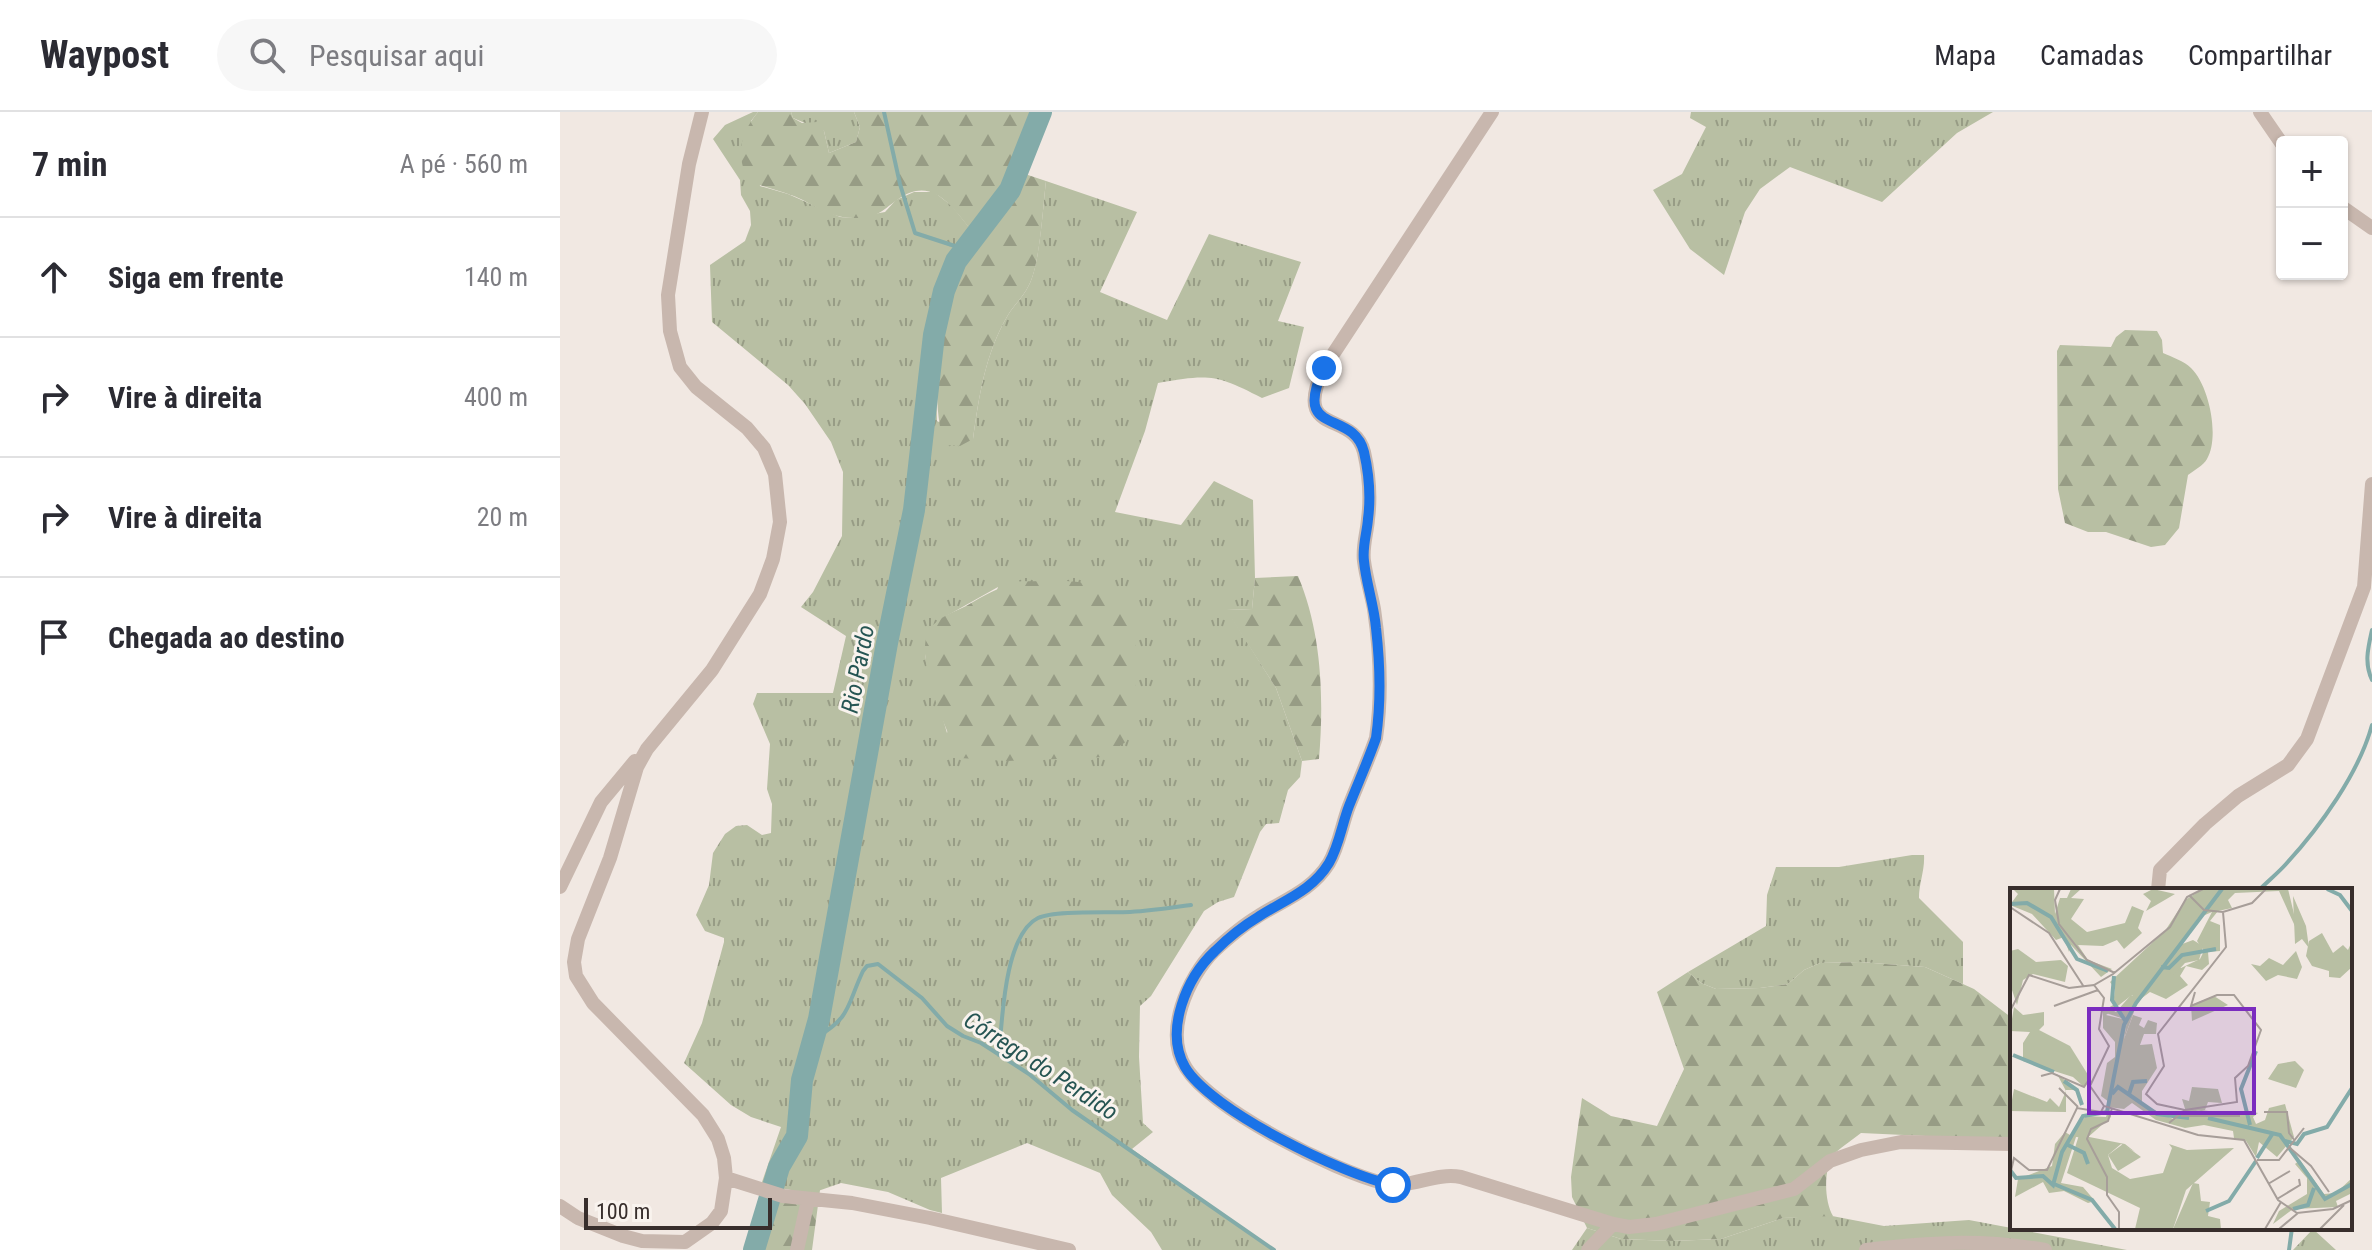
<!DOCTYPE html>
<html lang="pt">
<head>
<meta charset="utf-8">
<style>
  :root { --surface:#fff; --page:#f7f7f7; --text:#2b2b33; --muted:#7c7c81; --line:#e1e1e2 }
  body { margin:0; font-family:"Roboto Condensed",sans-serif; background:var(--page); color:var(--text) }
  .controls { position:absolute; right:24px; top:24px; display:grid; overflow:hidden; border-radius:8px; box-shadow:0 2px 6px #0004 }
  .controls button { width:72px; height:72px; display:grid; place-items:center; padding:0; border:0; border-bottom:2px solid var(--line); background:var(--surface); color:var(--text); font:40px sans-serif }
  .scale { position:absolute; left:24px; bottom:20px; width:188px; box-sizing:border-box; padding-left:8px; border:4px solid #382e2c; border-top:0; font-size:22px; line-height:28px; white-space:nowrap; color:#382e2c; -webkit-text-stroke:6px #f9f3ee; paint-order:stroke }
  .stop { position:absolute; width:24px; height:24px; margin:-18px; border:6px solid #1a73e8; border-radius:50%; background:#fff }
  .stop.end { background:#1a73e8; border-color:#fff; box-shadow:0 2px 8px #0008 }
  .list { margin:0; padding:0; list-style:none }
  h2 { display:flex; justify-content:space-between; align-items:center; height:104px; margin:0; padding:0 32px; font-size:34px }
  h2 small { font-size:26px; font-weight:400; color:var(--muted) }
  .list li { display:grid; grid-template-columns:52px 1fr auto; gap:24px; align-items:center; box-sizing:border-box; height:120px; padding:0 32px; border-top:2px solid var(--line) }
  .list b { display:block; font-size:30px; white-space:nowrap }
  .list em { font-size:26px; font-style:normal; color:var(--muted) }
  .icon { flex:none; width:44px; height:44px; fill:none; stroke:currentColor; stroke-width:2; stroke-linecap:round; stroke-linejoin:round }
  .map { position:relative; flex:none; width:1812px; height:1138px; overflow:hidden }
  header { display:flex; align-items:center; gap:48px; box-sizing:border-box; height:112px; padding:0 40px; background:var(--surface); border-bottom:2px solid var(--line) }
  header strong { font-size:38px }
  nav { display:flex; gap:44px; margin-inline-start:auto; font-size:28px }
  .search { width:560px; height:72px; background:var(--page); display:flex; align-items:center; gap:20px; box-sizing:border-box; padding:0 28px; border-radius:44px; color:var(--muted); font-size:30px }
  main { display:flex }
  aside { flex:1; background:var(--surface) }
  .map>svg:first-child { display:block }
  .grass { fill:url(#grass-tufts); fill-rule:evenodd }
  .forest { fill:url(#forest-firs) }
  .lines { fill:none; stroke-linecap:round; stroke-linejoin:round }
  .stream { stroke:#83aba9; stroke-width:4 }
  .river { stroke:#83aba9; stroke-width:22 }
  .minor { stroke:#c8b7ae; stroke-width:14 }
  .route { stroke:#1a73e8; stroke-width:10 }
  .labels { text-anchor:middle; stroke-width:6; stroke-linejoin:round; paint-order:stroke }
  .water-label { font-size:24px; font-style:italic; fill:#265553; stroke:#f9f3ee }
  .inset-river { fill:none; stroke:#83aba9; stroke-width:4 }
  .inset-road { fill:none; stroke:#a79e99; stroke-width:2 }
  .view { fill:#7b2cbf; fill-opacity:0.15; stroke:#7b2cbf; stroke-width:4 }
  .inset-edge { fill:none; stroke:#382e2c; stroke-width:4 }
</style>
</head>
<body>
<header>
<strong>Waypost</strong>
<div class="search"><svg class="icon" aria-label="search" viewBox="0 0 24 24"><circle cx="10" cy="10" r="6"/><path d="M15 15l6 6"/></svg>Pesquisar aqui</div>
<nav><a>Mapa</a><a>Camadas</a><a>Compartilhar</a></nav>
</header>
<main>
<aside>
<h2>7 min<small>A pé · 560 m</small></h2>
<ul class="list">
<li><svg class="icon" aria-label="ahead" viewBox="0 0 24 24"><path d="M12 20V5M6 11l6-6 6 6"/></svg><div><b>Siga em frente</b></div><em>140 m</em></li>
<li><svg class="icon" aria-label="right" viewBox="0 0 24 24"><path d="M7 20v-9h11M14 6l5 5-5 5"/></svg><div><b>Vire à direita</b></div><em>400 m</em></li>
<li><svg class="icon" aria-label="right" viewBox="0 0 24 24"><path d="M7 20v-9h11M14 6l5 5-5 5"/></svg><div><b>Vire à direita</b></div><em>20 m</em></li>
<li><svg class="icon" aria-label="arrive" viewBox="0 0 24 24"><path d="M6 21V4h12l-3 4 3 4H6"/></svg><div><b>Chegada ao destino</b></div></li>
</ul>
</aside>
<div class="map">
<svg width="1812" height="1138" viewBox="0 0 1812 1138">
  <defs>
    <pattern id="grass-tufts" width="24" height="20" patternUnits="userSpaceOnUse" patternTransform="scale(2)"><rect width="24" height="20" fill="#b8bfa3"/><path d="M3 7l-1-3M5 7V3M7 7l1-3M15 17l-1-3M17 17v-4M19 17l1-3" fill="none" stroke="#979c85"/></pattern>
    <pattern id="forest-firs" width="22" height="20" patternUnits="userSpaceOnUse" patternTransform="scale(2)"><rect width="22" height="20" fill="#b8bfa3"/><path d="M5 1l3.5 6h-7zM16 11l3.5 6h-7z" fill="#979c85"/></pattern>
  </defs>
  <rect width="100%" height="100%" fill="#f1e8e2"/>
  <path class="grass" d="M193 0H198L191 9 200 74 228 82 280 105 292 106 325 100 336 88 354 80H374L392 94 412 119C410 135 402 146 398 160 382 208 375 258 377 309L413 327C419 284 425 242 448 203 454 193 464 184 469 173 480 152 483 94 486 69L577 100 540 180 607 208 649 122 741 150 718 209 744 215 729 276 702 286C656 262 649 262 598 271L585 319 555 400 621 413 654 369 693 388 695 466 692 497 667 498 716 576 742 649 740 665 728 678 719 711 706 712 700 720 674 785 658 790 644 799 591 884 580 894 579 945 583 1011 593 1020 572 1037 712 1138H602L591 1120 552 1083 540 1061 467 1031 381 1066 382 1101 370 1098 328 1080 281 1071 258 1079 231 1078 201 1073 221 1015 191 1005 171 993 124 951 142 911 164 830V826L145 819 136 803 149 773 153 741 165 722 176 714 187 713 202 723 211 721 212 692 207 677 210 632 193 592 197 581H273L286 524 241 495 253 480 282 424 283 360 271 330 245 292 228 273 152 210 150 153 185 129 191 113 190 99 181 83 180 68 153 27 165 13ZM438 475 387 621 365 544 381 507Z
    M231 0H294L300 15 296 30 269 41 264 19 233 6Z
    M1131 0H1433L1397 21 1322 90 1230 55 1200 77 1185 100 1164 163 1130 137 1093 78 1122 62 1146 15 1130 6Z
    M1352 743H1364C1365 758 1359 771 1359 786L1403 830V872L1365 855 1300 850 1260 851 1244 858 1228 872 1200 876 1156 877 1141 871 1128 860 1206 814 1207 783 1216 755H1279Z
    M1267 1103 1324 1114 1409 1108 1567 1138H1012L1027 1116 1061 1127 1112 1129 1161 1127 1223 1106Z
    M1753 1117 1776 1138H1733Z"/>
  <path class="forest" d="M198 0H231L233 6 242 11 257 10 264 19 269 41 296 30 300 15 294 0H492L450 57 486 69C483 94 480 153 469 173 464 184 454 193 448 203 425 242 419 284 413 327L400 334 384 333C369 277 380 215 398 160 402 145 410 135 412 119 392 95 372 62 337 88 320 100 318 106 293 106 268 106 253 91 231 83 217 78 203 75 189 69 175 44 180 22 198 0Z
    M1565 218 1597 219 1602 228 1603 241C1612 245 1624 249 1631 256 1649 273 1660 325 1647 347 1644 353 1633 359 1628 363L1619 416 1605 433 1591 435 1546 420H1528L1505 411 1498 377 1497 239 1500 233 1551 235 1556 225Z
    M738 464C762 521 764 587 759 647L742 649 716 576 666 498 692 497 695 466Z
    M462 469C483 470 509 467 530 472 595 488 575 582 567 629L544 645 447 649 400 646C387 621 352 543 370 517 378 505 394 500 406 494 427 482 438 475 462 469Z
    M1300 850 1365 855 1414 877 1452 906V1028L1301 1021C1293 1027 1283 1034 1275 1041 1263 1055 1264 1089 1273 1104L1223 1106 1161 1127 1112 1129 1061 1127 1027 1116 1012 1085 1011 1065 1022 986 1051 1004 1097 1014 1124 957 1097 880 1128 860 1141 871 1156 877 1200 876 1228 872 1244 858 1260 851Z
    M231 1078H260L252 1138H204L222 1081Z"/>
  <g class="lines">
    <path class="stream" d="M324 0 340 72 355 121 404 137
      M1812 518C1808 536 1804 551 1812 568
      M1699 778C1708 769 1718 761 1726 752 1760 715 1799 661 1812 613
      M254 927C292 905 286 895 303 859L307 854 318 852 362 886 387 914 403 924 421 931 469 962 512 998 714 1138
      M439 943C442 910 444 823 478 806 494 798 549 801 570 800 590 799 610 796 631 793
      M1729 1138 1732 1116"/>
    <path class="river" d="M194 1138 219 1055 237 1024 242 968 259 907 327 531 354 398 374 223 384 179 396 149 450 78 481 0"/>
    <path class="minor" d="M142 0 129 52 108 183 110 219 120 255 136 275 187 316 204 336 215 362 220 410 213 447 200 482 152 558 87 637 77 655 50 746 18 827 14 850 16 864 33 891 143 1003 158 1027 164 1046 166 1066 223 1084 292 1091 370 1106 509 1138
      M932 0 764 256C731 326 793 297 804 340 809 362 811 384 808 407 807 421 802 435 804 449 806 465 811 481 814 497 820 538 822 585 816 626 808 649 798 671 789 694 782 712 779 734 769 751 751 780 723 788 697 805 682 814 667 827 654 839 628 865 603 921 626 956 653 998 774 1059 823 1071 850 1078 873 1060 901 1065L1053 1112 1028 1138
      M1700 0 1722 32
      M1782 95 1812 116
      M0 775 41 690 75 649
      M1598 778 1600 758 1645 712 1678 684 1728 653 1747 627 1804 475 1812 372
      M0 1094 18 1106 63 1124 82 1129 125 1130 152 1111 161 1099 166 1066
      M1053 1112 1069 1115 1096 1112 1234 1077 1270 1049 1301 1038 1341 1030 1452 1032
      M237 1138 248 1088
      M1306 1138C1369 1130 1422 1127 1485 1138"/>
  </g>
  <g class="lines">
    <path class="route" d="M764 256C731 326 793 296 804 340 809 362 811 384 808 407 807 421 802 435 804 449 806 471 814 493 816 516 820 551 821 591 816 626 808 649 798 671 789 694 782 712 779 734 769 751 752 779 724 788 698 805 683 814 668 826 655 839 627 865 604 918 625 955 650 998 783 1063 833 1073"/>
  </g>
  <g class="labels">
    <g class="water-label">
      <text transform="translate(298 557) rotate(-79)" y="8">Rio Pardo</text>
      <text transform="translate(481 954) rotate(33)" y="8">Córrego do Perdido</text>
    </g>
  </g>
  <g transform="translate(1450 776)">
    <rect width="342" height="342" fill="#f1e8e2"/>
    <path d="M3 1H44L45 26 50 10H57L61 1H71L61 10 74 11 61 31 77 44 115 35 122 18 134 23 128 40 132 45 114 61 107 52 93 58 68 57 78 72 102 81 91 89 61 57 59 64 54 49 46 52 22 26 0 17 8 6ZM143 1 165 6 136 23 141 13 133 6ZM193 1H278L289 47 269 3 225 5 218 12 222 20 208 23 200 33 210 37V63L198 64 199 76 192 82 176 78 170 88 178 97 156 111 140 104 128 113 122 107 96 127 117 132 114 151 123 127 132 130 129 137 134 140 138 132 147 135 146 146H134L130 157 142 156 147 180 132 203V216L163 231 191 222 229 227 239 223 248 225 243 229 246 236 255 232 259 220 275 216 284 249 267 269 249 254 246 269 236 253 224 250 223 243 194 237 175 240 146 232 122 215 114 221 98 219 99 214 91 208 97 175 105 169V154L93 140V123L103 117 105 101 100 94 155 43 175 12ZM202 24 187 53 194 63 190 71 171 80H152L188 30ZM312 45 323 65 333 57 338 62 342 53V79L330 90 319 89V83L302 78 296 68 299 53ZM204 108 218 117 182 133 181 117ZM47 186 67 202H56V224L0 223 4 201 37 214 40 210 49 219 56 203ZM69 247 115 256 125 264 111 256 98 267 102 280 120 291 153 285 162 260 159 256 177 262 224 260 176 302 163 341H125L130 320 57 285ZM290 272 314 306 326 305 342 290V305L326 313 328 319 283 321 263 336 269 323 297 306V290L285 276Z" fill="#b8bfa3" fill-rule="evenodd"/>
    <path d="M283 8 296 38 299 60 292 51 285 56ZM183 52 193 58 189 72 175 75 164 87 152 80 167 58ZM8 61 26 74 51 72 58 78 55 94 23 86 13 92 7 117 0 96V63ZM286 63 292 79 287 91 268 87 256 93 241 76 250 78 259 70 273 77ZM121 107 129 110 114 151 117 132 96 125 99 120 106 124ZM4 119 13 127 34 124V137L29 142 60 158 80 190 74 199 63 189 13 173V155L20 144 0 143ZM285 173 294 182 286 200 258 191 268 176ZM182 199 208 201 212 215 198 214 195 222 176 224 172 211 179 213ZM99 219 101 229 77 250 66 249 51 295 73 299 85 313 78 315 54 303 39 305 33 294 5 309 8 291 42 278 45 256 55 244 60 247 76 228 96 229ZM113 256 131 269 108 283 98 267ZM183 295 189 296 191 313 200 314 198 328 210 331 211 341H221H163Z" fill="#b8bfa3"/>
    <path class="inset-river" d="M317 1 330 7 342 23M0 16 17 15 41 29 67 71 98 83M151 79 159 80 172 67 206 61M104 88 102 112 116 134M3 167 44 184M54 193 67 202 72 217M102 206 108 199 147 226 179 230M119 206 123 194 137 193M198 230 270 247 315 311 342 296M240 237 231 201 246 163M275 253 287 256 294 246 317 239 342 200M56 256 74 265 78 276M247 270 263 245M0 282 6 290 33 288 43 297 52 264 73 228 97 224 114 137 126 115 212 1M44 296 82 312 105 341M283 321 298 317 304 300M196 323 219 313 246 273"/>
    <path class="inset-road" d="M50 1 45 12 49 36 77 72 105 85M179 7 194 22 213 24 242 15 256 1M0 19 39 45 74 99M84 97 94 110 89 141 99 158 80 198 94 218 188 247 234 252 268 312 287 325 323 321 342 312M44 118 88 102M0 123 19 87 59 100 84 97 103 86 160 39 177 9 193 1M31 188 42 185 74 199 80 190M49 200 68 219M102 220 98 233 81 241 77 251 97 289V307L109 324V341M175 222 227 214 225 190 238 178 251 142 224 107H207L181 118 185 104M254 224H277L279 245 285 253M171 228H230M159 235 175 222 147 216 136 206 154 178 148 146 216 59 213 24M280 260 301 278 319 304M247 272H269L294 240M0 287 4 270 19 282H37L67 220 91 224 94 218M258 296 280 283M267 311 290 297 289 291M255 341 271 314M269 341 288 325M310 341 334 317"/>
    <path class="view" d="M79 121H244V225H79Z"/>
    <rect width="342" height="342" class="inset-edge"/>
  </g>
</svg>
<div class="controls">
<button>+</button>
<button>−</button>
</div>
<div class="scale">100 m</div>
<div class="stop" style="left:833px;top:1073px"></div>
<div class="stop end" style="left:764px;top:256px"></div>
</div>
</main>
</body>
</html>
